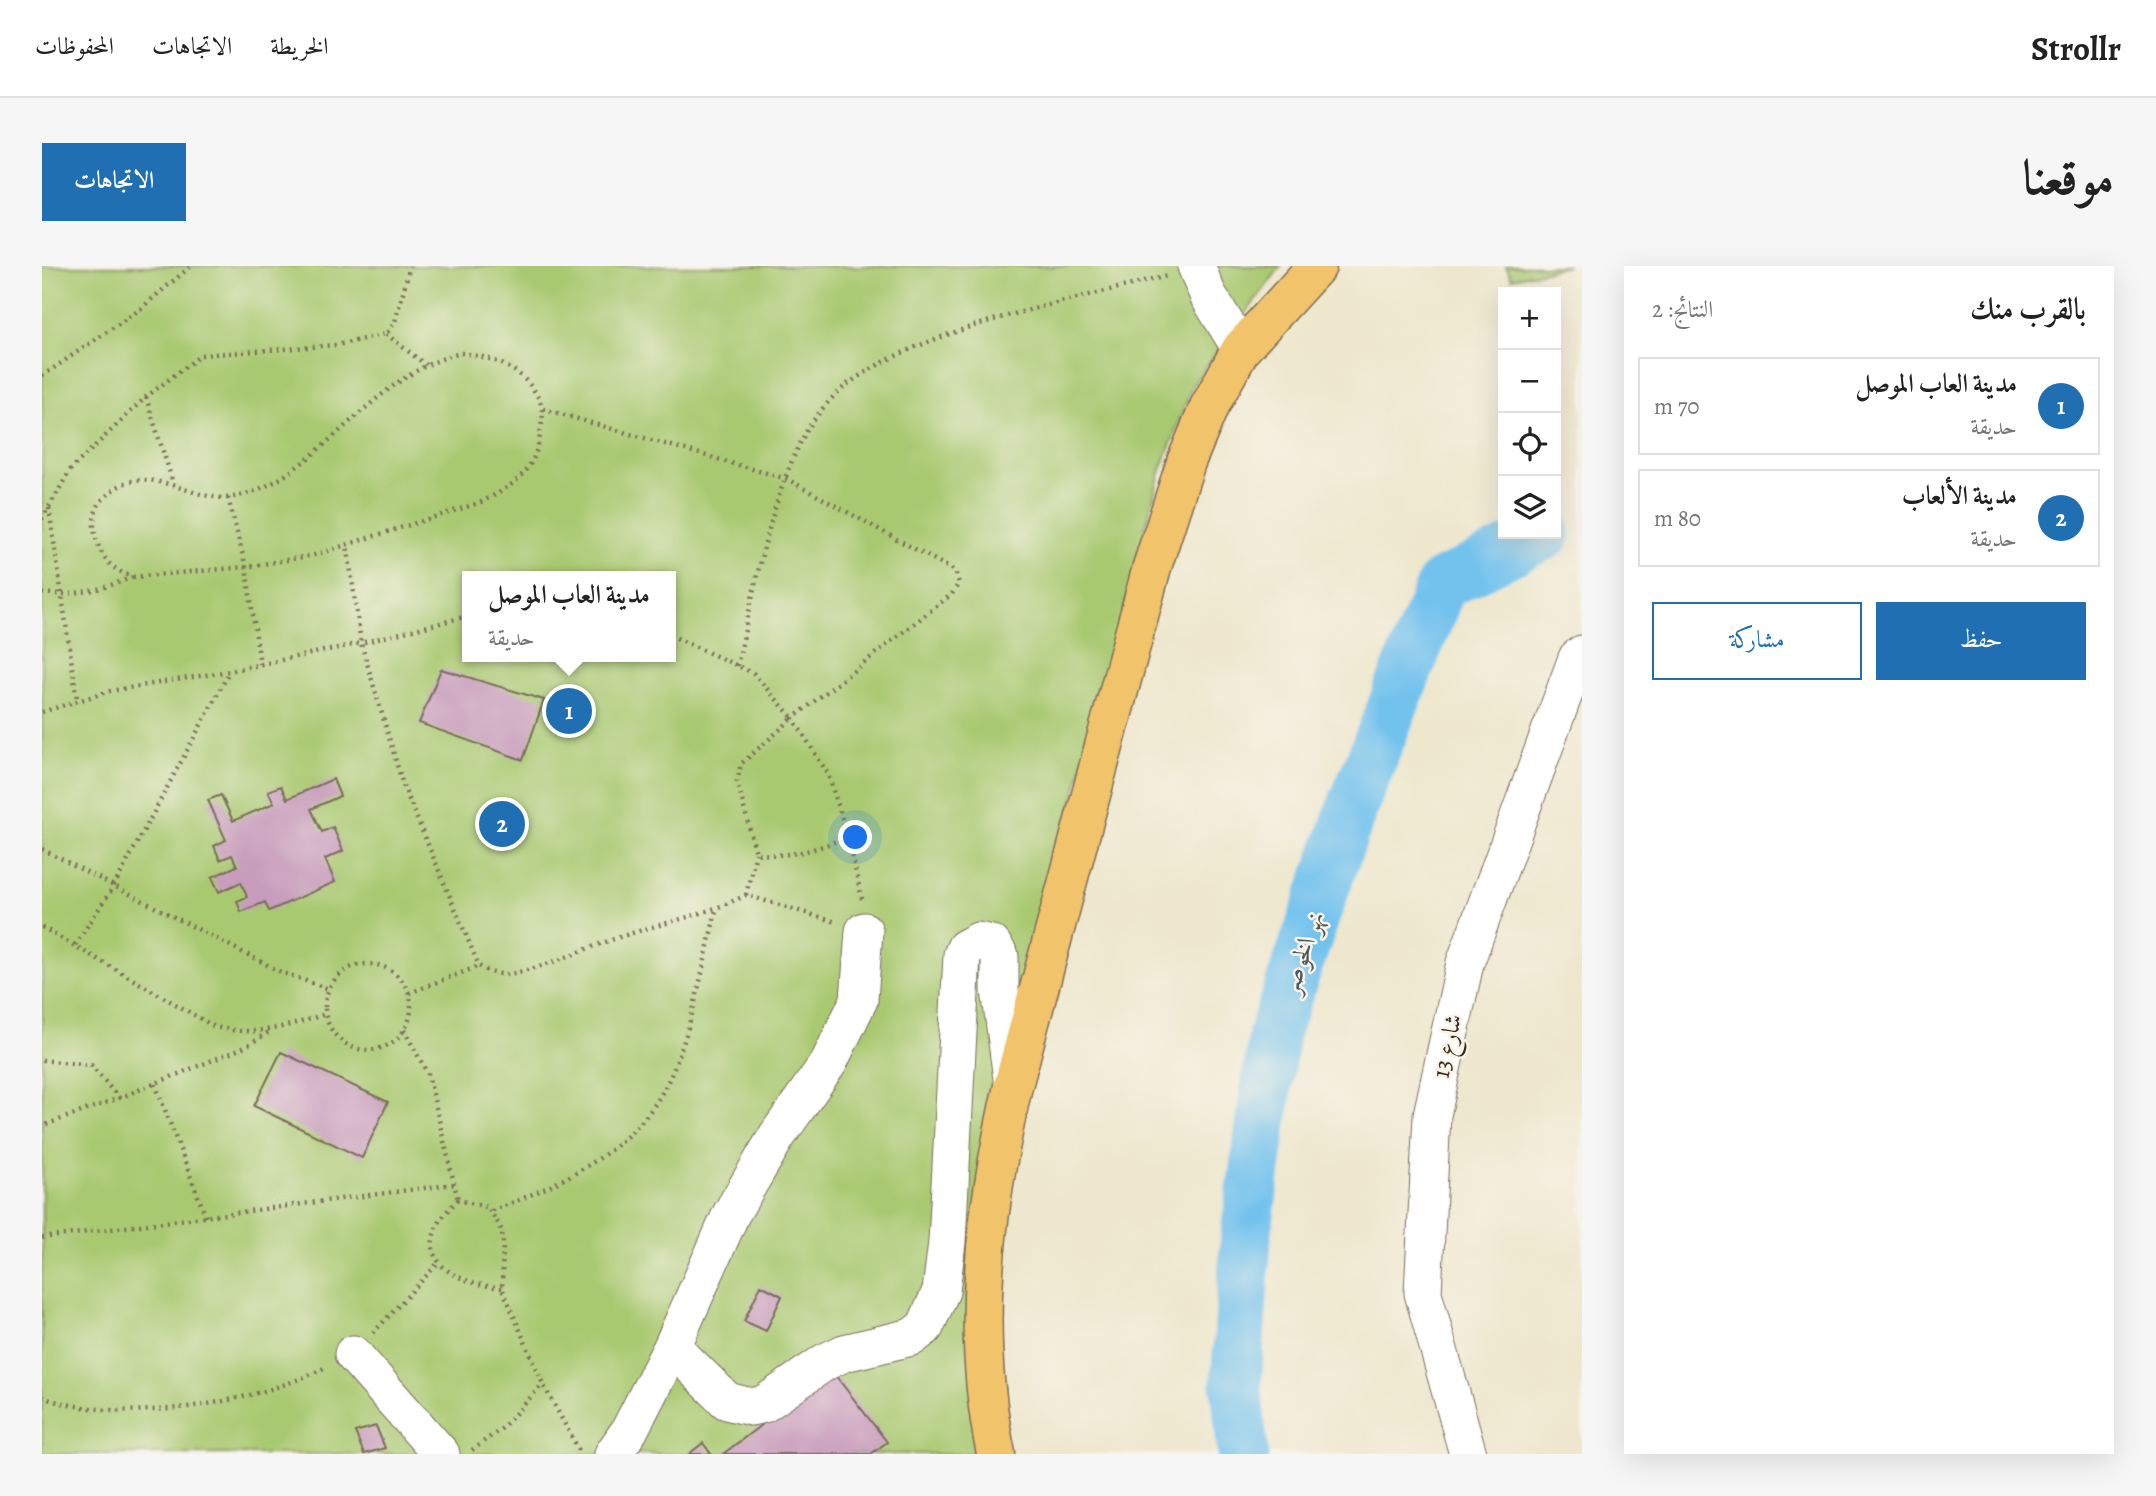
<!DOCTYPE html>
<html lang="ar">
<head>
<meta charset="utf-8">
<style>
  :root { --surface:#fff; --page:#f6f6f6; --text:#222; --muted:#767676; --line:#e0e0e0; --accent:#1f6fb2 }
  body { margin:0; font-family:Alegreya,Amiri,serif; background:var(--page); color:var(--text); direction:rtl }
  .controls { position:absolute; right:21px; top:21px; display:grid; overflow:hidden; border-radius:0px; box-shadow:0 7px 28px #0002 }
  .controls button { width:63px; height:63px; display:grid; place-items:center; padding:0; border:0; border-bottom:2px solid var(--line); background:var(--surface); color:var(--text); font:35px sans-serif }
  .you { position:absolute; left:814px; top:572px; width:24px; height:24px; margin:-18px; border:5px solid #fff; border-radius:50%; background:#1a73e8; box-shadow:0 0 0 10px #1a73e833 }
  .badge { display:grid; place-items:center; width:46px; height:46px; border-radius:50%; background:var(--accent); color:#fff; font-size:23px; font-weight:700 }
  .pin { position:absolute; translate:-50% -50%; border:4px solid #fff; box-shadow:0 2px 7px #0006 }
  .popup { position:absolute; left:420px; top:305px; width:214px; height:91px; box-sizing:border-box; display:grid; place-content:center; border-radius:0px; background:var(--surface); filter:drop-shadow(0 2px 5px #0005); font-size:23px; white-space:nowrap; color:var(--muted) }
  .popup b { font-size:26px; color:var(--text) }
  .popup::after { content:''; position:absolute; left:50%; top:100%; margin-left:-14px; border:14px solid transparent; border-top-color:var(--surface) }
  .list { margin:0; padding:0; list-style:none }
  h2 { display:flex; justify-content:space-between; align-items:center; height:91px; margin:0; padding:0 28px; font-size:30px }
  h2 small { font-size:23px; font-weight:400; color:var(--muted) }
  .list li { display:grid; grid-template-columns:46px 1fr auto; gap:21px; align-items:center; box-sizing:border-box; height:98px; margin:0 14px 14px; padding:0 14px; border:2px solid var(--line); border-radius:0px }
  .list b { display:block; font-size:26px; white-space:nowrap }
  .list p { margin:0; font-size:23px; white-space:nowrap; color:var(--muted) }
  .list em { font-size:23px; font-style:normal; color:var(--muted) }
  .actions { display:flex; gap:14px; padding:21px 28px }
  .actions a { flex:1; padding:16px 0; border:2px solid var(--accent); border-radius:0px; text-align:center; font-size:24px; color:var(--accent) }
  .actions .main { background:var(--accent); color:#fff }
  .icon { flex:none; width:38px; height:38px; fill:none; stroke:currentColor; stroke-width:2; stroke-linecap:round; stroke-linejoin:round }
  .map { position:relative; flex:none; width:1540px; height:1188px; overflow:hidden; direction:ltr; border-radius:0px }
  header { display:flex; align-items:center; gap:42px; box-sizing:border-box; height:98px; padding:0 35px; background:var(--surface); border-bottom:2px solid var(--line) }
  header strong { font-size:33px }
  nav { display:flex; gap:38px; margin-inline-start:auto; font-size:24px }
  .intro { display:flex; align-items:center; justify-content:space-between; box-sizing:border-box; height:168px; padding:0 42px }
  h1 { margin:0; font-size:49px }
  .button { padding:18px 32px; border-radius:0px; background:var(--accent); color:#fff; font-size:24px; font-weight:700 }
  main { display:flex; gap:42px; padding:0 42px }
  aside { flex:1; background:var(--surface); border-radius:0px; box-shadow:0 7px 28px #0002 }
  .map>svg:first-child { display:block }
  .green { fill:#a9c971; stroke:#727a48; stroke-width:2; fill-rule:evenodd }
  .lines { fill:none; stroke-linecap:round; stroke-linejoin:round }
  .river { stroke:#73c2ee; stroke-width:51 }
  .building { fill:#c79cbc }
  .minor-casing { stroke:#7a6c5b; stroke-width:39 }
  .major-casing { stroke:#7a6c5b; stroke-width:41 }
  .path { stroke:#7a6c5b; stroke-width:4.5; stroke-dasharray:2 5; stroke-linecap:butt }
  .minor { stroke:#fff; stroke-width:37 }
  .major { stroke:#f1c36a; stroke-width:38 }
  .labels { text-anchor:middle; stroke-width:5; stroke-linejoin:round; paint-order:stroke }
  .street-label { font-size:24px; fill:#3b2a1e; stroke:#f7f3e8 }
  .water-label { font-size:26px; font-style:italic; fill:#4c585c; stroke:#f7f3e8 }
</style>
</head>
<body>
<header>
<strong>Strollr</strong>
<nav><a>الخريطة</a><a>الاتجاهات</a><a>المحفوظات</a></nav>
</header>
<div class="intro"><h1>موقعنا</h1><a class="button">الاتجاهات</a></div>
<main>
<aside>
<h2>بالقرب منك<small>النتائج: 2</small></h2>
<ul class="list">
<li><span class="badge">1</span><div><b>مدينة العاب الموصل</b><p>حديقة</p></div><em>70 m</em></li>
<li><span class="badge">2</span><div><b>مدينة الألعاب</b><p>حديقة</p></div><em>80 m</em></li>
</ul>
<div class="actions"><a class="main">حفظ</a><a>مشاركة</a></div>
</aside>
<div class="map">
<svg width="1540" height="1188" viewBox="0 0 1540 1188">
  <rect width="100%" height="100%" fill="#f7f3e8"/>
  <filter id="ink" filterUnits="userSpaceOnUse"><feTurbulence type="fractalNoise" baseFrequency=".0143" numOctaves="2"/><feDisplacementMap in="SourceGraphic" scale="14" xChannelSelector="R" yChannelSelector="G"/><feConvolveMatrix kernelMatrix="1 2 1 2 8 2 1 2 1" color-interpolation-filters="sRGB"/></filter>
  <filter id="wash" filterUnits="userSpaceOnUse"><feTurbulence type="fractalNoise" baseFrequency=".00686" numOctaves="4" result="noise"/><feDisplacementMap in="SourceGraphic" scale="28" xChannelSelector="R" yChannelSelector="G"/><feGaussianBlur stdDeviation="1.57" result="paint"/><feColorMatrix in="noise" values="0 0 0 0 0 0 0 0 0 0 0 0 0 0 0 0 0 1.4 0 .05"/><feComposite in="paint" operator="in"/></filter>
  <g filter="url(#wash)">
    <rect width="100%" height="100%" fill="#eee7cd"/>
    <path class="green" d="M0 0H1239L1151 118 1118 207 943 865 942 1188H0ZM426 310H628V391H426Z
      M1464 0H1526L1470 12Z"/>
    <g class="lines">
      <path class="river" d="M1201 1188 1194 1119 1204 969 1232 767 1310 542 1400 318 1503 268"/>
    </g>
    <g id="blocks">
      <path class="building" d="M399 403 502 434 481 494 377 457Z
        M291 513 298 530 269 543 280 566 291 561 301 585 283 593 293 616 227 645 223 636 199 646 195 635 205 631 199 616 177 626 170 611 195 600 190 589 178 594 172 580 184 574 166 534 179 529 191 555 232 537 226 525 239 520 245 533Z
        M239 786 346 836 320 892 212 840Z
        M719 1019 740 1030 724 1065 702 1055Z
        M790 1105 845 1176 829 1188H681Z
        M334 1160 343 1182 322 1188 313 1166Z
        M661 1177 669 1188H647Z"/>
    </g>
  </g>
  <g filter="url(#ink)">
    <use href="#blocks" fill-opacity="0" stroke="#7a6c5b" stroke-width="2"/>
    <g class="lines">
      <defs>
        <path id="minor" d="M1154 0 1166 29 1199 83
          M630 1081 685 1135 709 1141 722 1138 783 1096 802 1087 870 1071 883 1061 899 1025 905 976 920 689 923 682 936 675 950 678 958 690V724L971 820
          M311 1088 399 1188
          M571 1188 587 1165 630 1081 689 948 735 870 787 796 817 734 822 665
          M1426 1188 1381 1027 1390 849 1423 697 1535 392 1540 388"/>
        <path id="major" d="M954 1188C928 1064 943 943 971 820L1110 301 1144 196 1167 141 1199 83 1275 0"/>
      </defs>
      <use href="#minor" class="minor-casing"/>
      <use href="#major" class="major-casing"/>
      <path class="path" d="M344 68 384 99
        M419 87C453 91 488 105 500 141 502 148 499 160 498 168 497 179 492 194 485 203 472 220 455 228 437 237L272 289 204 301 91 311C74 305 64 298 57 281 50 264 49 245 62 232 100 192 141 231 182 232 200 232 227 220 242 210 301 171 347 104 419 87Z
        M0 110 97 44 149 0
        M104 131 131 217
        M501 143 745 213 913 305 917 317 910 328 751 452 786 508 806 571
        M186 232 204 301 218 398
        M7 242 35 433
        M0 253 29 203 104 131 159 89 295 79 344 68 353 56 368 0
        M0 327C32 331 61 323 91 311
        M426 350 319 377 361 519 437 700C446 706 455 709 467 708 506 701 543 682 581 670 623 656 664 649 704 629L794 656
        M628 369 711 407 751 452 699 498 695 515 714 587C749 593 773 583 806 571L820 633
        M695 400C712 327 728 231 764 166 774 149 793 126 810 115 891 59 1029 35 1125 10
        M0 446 68 425 188 405 319 377 305 278
        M0 583 239 706 287 723
        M704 629 714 587
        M0 661 173 761C215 771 243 761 284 748
        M33 679 72 620 188 405
        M283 741a43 43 0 1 1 86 0a43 43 0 1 1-86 0Z
        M367 727 437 700
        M362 764 386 808 416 934
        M0 794 49 799 77 832 0 860
        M113 818 164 951
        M77 832 203 781 227 766
        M450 945C509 921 575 894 613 838 646 791 660 702 674 645
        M0 972 413 918
        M460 1022C402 1016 362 985 416 934L445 941 458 960 461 972 460 1022 501 1118 539 1188
        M331 1067 397 996
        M0 1131C80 1160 208 1139 282 1102
        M430 1184 459 1163 501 1118"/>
      <use href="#minor" class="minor"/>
      <use href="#major" class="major"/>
    </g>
  </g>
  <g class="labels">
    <g class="street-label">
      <text transform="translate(1405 780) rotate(-78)" y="8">شارع 13</text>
    </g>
    <g class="water-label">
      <text transform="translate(1260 686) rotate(-71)" y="9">نهر الخوصر</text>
    </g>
  </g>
</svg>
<div class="controls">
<button>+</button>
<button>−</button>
<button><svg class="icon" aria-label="locate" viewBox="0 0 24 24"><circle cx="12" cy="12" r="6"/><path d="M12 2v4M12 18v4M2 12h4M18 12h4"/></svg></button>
<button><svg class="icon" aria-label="layers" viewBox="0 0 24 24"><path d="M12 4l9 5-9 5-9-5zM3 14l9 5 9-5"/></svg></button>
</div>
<div class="you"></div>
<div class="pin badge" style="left:527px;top:445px">1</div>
<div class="popup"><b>مدينة العاب الموصل</b>حديقة</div>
<div class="pin badge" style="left:460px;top:558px">2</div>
</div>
</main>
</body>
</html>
